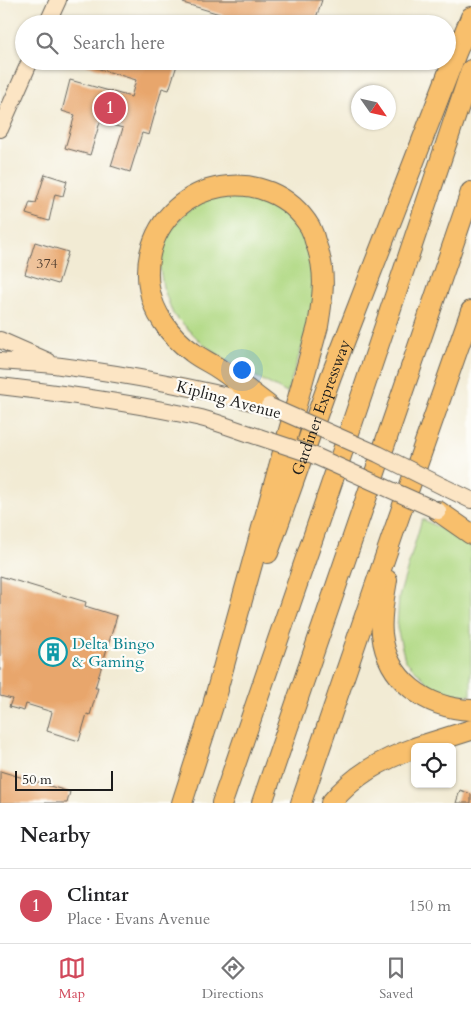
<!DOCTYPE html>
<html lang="en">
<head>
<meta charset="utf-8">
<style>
  :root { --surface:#fff; --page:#f2f2f2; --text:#202124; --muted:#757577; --line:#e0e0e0; --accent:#d1495b }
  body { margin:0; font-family:Cardo,serif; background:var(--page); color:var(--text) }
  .controls { position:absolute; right:15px; bottom:15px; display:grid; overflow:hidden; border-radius:8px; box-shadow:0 1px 4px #0004 }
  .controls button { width:45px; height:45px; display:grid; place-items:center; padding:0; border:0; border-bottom:1px solid var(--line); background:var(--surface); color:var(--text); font:25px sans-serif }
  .compass { position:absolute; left:351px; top:85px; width:45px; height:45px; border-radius:50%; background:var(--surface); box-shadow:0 1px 4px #0004; rotate:124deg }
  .scale { position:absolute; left:15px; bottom:12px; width:98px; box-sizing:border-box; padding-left:5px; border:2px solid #1c1c1c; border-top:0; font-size:14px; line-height:18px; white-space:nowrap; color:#1c1c1c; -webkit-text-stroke:4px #fdfcf7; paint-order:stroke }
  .you { position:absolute; left:241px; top:369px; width:18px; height:18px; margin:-12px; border:4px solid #fff; border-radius:50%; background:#1a73e8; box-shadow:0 0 0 8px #1a73e833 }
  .badge { display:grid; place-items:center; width:32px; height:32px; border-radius:50%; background:var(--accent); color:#fff; font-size:16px; font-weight:700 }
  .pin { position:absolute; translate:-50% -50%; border:2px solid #fff; box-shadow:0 1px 5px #0006 }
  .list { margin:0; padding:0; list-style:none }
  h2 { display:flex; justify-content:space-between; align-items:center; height:65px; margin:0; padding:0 20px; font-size:21px }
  h2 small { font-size:16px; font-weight:400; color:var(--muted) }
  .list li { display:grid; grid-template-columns:32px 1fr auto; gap:15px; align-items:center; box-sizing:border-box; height:75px; padding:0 20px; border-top:1px solid var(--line) }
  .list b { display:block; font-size:19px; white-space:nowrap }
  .list p { margin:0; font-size:16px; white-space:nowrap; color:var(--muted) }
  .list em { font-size:16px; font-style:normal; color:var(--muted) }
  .icon { flex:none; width:28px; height:28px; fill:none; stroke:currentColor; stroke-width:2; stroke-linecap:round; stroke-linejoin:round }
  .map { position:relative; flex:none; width:471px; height:803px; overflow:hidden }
  .search { position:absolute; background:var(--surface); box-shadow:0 1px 4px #0004; left:15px; right:15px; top:15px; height:55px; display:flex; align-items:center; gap:12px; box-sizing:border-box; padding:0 18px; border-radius:28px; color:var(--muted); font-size:19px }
  .sheet { height:140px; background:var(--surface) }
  nav { display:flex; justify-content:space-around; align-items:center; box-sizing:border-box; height:70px; border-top:1px solid var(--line); background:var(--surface); font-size:14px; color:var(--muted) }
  nav a { display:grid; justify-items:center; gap:2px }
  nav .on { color:var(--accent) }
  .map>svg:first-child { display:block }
  .green { fill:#b1d984; stroke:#667a50 }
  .building { fill:#e8a66c }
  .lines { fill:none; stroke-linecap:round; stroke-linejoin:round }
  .secondary-casing { stroke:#67645c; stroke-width:18 }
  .highway-casing { stroke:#67645c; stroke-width:22 }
  .secondary { stroke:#fce5c4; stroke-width:16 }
  .highway { stroke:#f8bf6c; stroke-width:20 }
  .secondary-bridge-casing { stroke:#67645c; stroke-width:18; stroke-linecap:butt }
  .secondary-bridge { stroke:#fce5c4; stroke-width:16 }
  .labels { text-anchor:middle; stroke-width:4.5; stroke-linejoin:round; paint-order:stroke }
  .number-label { font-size:14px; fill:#4f3e30 }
  .street-label { font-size:16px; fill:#1c1c1c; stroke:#fdfcf7 }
  .culture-label { font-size:16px; fill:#0d838f; stroke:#fdfcf7; text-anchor:start }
</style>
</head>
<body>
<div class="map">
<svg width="471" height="803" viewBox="0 0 471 803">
  <rect width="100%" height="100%" fill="#fdfcf7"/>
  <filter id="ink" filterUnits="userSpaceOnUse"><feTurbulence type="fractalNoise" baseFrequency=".02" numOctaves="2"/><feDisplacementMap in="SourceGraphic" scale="10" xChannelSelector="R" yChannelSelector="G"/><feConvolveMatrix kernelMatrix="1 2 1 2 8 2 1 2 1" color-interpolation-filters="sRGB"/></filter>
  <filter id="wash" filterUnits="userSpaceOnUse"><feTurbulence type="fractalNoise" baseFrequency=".0096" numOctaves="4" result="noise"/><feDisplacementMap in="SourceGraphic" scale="20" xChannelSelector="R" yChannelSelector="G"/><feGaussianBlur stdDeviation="1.12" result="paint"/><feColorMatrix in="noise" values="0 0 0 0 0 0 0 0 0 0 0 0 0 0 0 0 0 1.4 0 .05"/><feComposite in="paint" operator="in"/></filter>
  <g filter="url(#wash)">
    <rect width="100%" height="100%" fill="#f2ebd4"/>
    <path class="green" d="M231 192 280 204 303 229 312 253 317 286 312 316 287 393 228 362 203 344 173 314 163 287 159 263 168 234 185 213 205 199Z
      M422 519 471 544V695L450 694 430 685 405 660 397 628 399 597Z"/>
    <g id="blocks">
      <path class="building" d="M184 0H322L314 24H253L183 3Z
        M83 61H166L177 65 169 90 162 88 149 135 142 133 130 172 111 166 123 128 100 122 90 155 65 148 75 115 62 111 70 80 131 97 136 80 83 64Z
        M45 174 67 181 63 196 55 194 49 221 26 214 30 202 36 203Z
        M35 242 68 252 58 284 25 274Z
        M0 576 86 602 85 606 117 616 95 688H98L90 715 87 714 79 741 47 731 52 712 26 704 24 711 9 707 12 699 0 696Z
        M0 771 70 792 67 803H0Z
        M460 790 471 794V803H456Z"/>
    </g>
  </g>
  <g filter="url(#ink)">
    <use href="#blocks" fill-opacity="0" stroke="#67645c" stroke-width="1"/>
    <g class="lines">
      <defs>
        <path id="secondary" d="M47 24 58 0
          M0 129 30 61
          M0 340 48 361
          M0 361C20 363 41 363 61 366 130 375 199 388 267 406
          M0 386C67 394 135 403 201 418 220 423 240 431 259 437
          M444 487 471 500"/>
        <g id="highway">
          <path d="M438 511 471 534"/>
          <path id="s1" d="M268 553 331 376 456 53 471 17"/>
          <path d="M387 580C384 598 380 616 382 634 387 680 426 708 471 710"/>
          <path d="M214 701 318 326C323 296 327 271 315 241 314 236 312 231 310 227 269 160 167 178 150 254 145 277 149 302 163 322 170 333 181 344 192 352 201 359 211 363 221 370 237 381 253 394 269 406"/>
          <path d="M417 747 471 730"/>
          <path d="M182 803 218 690"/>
          <path d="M222 803 355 415 471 70"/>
          <path d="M262 803 471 192"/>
          <path d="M301 803 394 531 471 311"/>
          <path d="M331 803C354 775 381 760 415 748"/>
        </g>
      </defs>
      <use href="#secondary" class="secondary-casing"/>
      <use href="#highway" class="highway-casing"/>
      <use href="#secondary" class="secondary"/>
      <use href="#highway" class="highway"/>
      <defs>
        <path id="secondary-bridge" d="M269 406 378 454 444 487
          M259 437 313 455 438 511"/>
      </defs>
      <use href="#secondary-bridge" class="secondary-bridge-casing"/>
      <use href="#secondary-bridge" class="secondary-bridge"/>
    </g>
  </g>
  <defs>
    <symbol id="building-ring" viewBox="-11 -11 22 22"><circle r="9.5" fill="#fdfcf7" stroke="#0f9aa8" stroke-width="1.5"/><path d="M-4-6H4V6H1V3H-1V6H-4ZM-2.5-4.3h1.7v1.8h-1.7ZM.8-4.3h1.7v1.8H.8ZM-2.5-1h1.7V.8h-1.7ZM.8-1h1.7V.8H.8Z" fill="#0f9aa8"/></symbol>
  </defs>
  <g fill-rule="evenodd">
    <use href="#building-ring" x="37" y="636" width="32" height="32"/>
  </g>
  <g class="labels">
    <g class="number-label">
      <text x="47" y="268">374</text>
    </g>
    <g class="street-label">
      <text transform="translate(229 399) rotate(15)" y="6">Kipling Avenue</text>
      <text dy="6" stroke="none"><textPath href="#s1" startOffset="155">Gardiner Expressway</textPath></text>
    </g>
    <g class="culture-label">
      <text x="72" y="649">Delta Bingo<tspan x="72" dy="18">&amp; Gaming</tspan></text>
    </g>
  </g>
</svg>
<div class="controls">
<button><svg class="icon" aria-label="locate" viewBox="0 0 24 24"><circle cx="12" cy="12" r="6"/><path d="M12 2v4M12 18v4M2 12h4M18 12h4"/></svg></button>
</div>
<svg class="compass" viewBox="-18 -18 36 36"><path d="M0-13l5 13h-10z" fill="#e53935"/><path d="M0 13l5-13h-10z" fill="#757577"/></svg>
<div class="scale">50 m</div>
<div class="you"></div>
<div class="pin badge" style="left:110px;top:108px">1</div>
<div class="search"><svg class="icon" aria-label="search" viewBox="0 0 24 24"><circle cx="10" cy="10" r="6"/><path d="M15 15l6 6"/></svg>Search here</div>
</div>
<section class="sheet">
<h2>Nearby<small></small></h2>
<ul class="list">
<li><span class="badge">1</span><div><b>Clintar</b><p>Place · Evans Avenue</p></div><em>150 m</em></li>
</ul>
</section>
<nav>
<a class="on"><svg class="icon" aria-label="map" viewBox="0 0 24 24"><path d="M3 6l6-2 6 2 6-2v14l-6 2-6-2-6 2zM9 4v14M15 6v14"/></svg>Map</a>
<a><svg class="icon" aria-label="directions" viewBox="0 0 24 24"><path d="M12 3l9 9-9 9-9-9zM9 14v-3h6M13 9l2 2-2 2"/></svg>Directions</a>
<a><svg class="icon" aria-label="saved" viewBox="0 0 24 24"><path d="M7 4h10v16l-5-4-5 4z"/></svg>Saved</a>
</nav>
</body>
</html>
